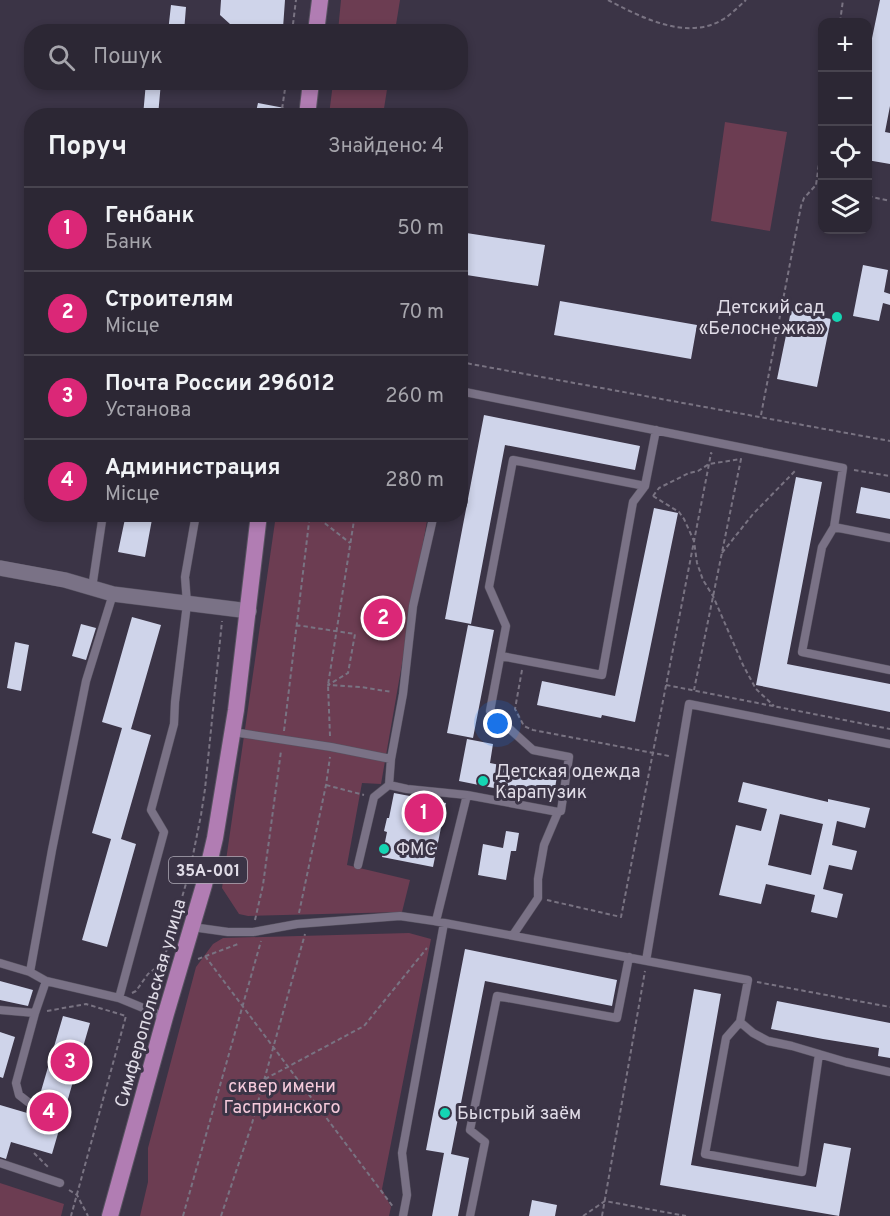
<!DOCTYPE html>
<html lang="uk">
<head>
<meta charset="utf-8">
<style>
  :root { --surface:#2c2734; --page:#383340; --text:#f1f3f6; --muted:#a6a5ac; --line:#48444f; --accent:#db2777 }
  body { margin:0; font-family:Overpass,sans-serif; background:var(--page); color:var(--text) }
  .controls { position:absolute; right:18px; top:18px; display:grid; overflow:hidden; border-radius:12px; box-shadow:0 3px 9px #0003 }
  .controls button { width:54px; height:54px; display:grid; place-items:center; padding:0; border:0; border-bottom:2px solid var(--line); background:var(--surface); color:var(--text); font:30px sans-serif }
  .you { position:absolute; left:498px; top:724px; width:21px; height:21px; margin:-15px; border:4px solid #fff; border-radius:50%; background:#1a73e8; box-shadow:0 0 0 9px #1a73e833 }
  .badge { display:grid; place-items:center; width:39px; height:39px; border-radius:50%; background:var(--accent); color:#fff; font-size:20px; font-weight:700 }
  .pin { position:absolute; translate:-50% -50%; border:3px solid #fff; box-shadow:0 2px 6px #0006 }
  .list { margin:0; padding:0; list-style:none }
  h2 { display:flex; justify-content:space-between; align-items:center; height:78px; margin:0; padding:0 24px; font-size:26px }
  h2 small { font-size:20px; font-weight:400; color:var(--muted) }
  .list li { display:grid; grid-template-columns:39px 1fr auto; gap:18px; align-items:center; box-sizing:border-box; height:84px; padding:0 24px; border-top:2px solid var(--line) }
  .list b { display:block; font-size:22px; white-space:nowrap }
  .list p { margin:0; font-size:20px; white-space:nowrap; color:var(--muted) }
  .list em { font-size:20px; font-style:normal; color:var(--muted) }
  .icon { flex:none; width:33px; height:33px; fill:none; stroke:currentColor; stroke-width:2; stroke-linecap:round; stroke-linejoin:round }
  .map { position:relative; flex:none; width:890px; height:1216px; overflow:hidden }
  .search { position:absolute; background:var(--surface); box-shadow:0 3px 9px #0003; left:24px; top:24px; width:444px; height:66px; display:flex; align-items:center; gap:15px; box-sizing:border-box; padding:0 21px; border-radius:24px; color:var(--muted); font-size:22px }
  .panel { position:absolute; background:var(--surface); box-shadow:0 3px 9px #0003; left:24px; top:108px; width:444px; height:414px; border-radius:24px }
  .map>svg:first-child { display:block }
  .green { fill:#6c3d52 }
  .building { fill:#cfd4ea; fill-rule:evenodd }
  .lines { fill:none; stroke-linecap:round; stroke-linejoin:round }
  .service-casing { stroke:#575260; stroke-width:9 }
  .minor-casing { stroke:#575260; stroke-width:16 }
  .trunk-casing { stroke:#575260; stroke-width:18 }
  .path { stroke:#797382; stroke-width:2; stroke-dasharray:4.5 3; stroke-linecap:butt }
  .service { stroke:#7a7286; stroke-width:8 }
  .minor { stroke:#7a7286; stroke-width:15 }
  .trunk { stroke:#b17db3; stroke-width:16 }
  .poi-dot { fill:#15d5b3; stroke:#3b3446; stroke-width:2 }
  .labels { text-anchor:middle; stroke-width:6; stroke-linejoin:round; paint-order:stroke }
  .shield { fill:#3b3446; stroke:#aeaab7; stroke-width:1.5 }
  .shield-label { font-size:16px; font-weight:bold; fill:#e0dce7 }
  .poi-label { font-size:18px; fill:#e0dce7; stroke:#3b3446; text-anchor:start }
  .street-label { font-size:18px; fill:#e0dce7; stroke:#3b3446 }
  .park-label { font-size:18px; fill:#f5cadb; stroke:#3b3446 }
</style>
</head>
<body>
<div class="map">
<svg width="890" height="1216" viewBox="0 0 890 1216">
  <rect width="100%" height="100%" fill="#3b3446"/>
  <path class="green" d="M341 0H400L395 31H338Z
    M333 83H388L383 115H329Z
    M725 122 787 132 770 231 711 221Z
    M276 515H428L381 784 362 783 347 865 410 880 402 912 248 916 239 914 222 888Z
    M409 933 431 939 382 1189 391 1207 389 1216H140L148 1182V1148L196 967 213 944 223 938Z
    M0 1183 64 1204 61 1216H0Z"/>
  <path class="building" d="M221 0H285L283 28 273 27V32H239L240 25 230 24 220 15Z
    M880 0H890V106L885 132 890 133V164L867 160 871 134H867V62Z
    M171 5 186 7 184 32H168Z
    M146 82H161L158 116H143Z
    M258 103 295 110 294 116H255Z
    M460 232 545 245 538 286 460 274Z
    M863 265 888 270 884 292 890 294V305L883 303 879 321 853 316Z
    M560 301 697 325 691 359 554 335Z
    M791 311 831 319 817 387 777 379Z
    M484 415 640 446 635 470 505 445 471 624 445 619Z
    M796 477 822 482 787 664 890 684V712L756 685Z
    M861 487 890 493V519L856 513Z
    M654 508 678 513 635 722 602 715 601 718 537 705 542 681 615 696Z
    M126 514H153L145 557 118 552Z
    M132 617 161 625 131 729 151 735 121 839 136 844 107 947 82 940 111 839 92 833 122 728 102 722Z
    M81 624 96 628 86 660 72 656Z
    M468 625 494 630 473 738 447 733Z
    M15 642 29 645 21 691 7 688Z
    M467 739 493 744 490 763 557 776 553 800 459 781Z
    M743 782 828 802V799L870 808 865 828 837 821 832 845 857 851 852 870 829 865 823 889 843 894 837 918 811 912 815 895 766 884 761 904 719 895 736 825 761 831 767 809 738 802ZM780 814 823 824 811 875 768 865Z
    M394 793 446 803 433 867 382 857 387 832 384 831 387 818H389Z
    M506 831 519 833 516 851H511L506 880 478 875 483 844 503 848Z
    M465 949 617 980 612 1006 485 981 451 1154 469 1158 458 1216H432L444 1153 426 1150Z
    M0 981 33 990 28 1006 0 1000Z
    M694 989 721 994 691 1165 816 1187 824 1143 851 1148 839 1216 660 1185Z
    M777 1001 890 1023V1058L878 1056 879 1048 823 1039 771 1029Z
    M63 1016 90 1023 52 1154 11 1142 6 1159 0 1157V1105L34 1115Z
    M0 1032 15 1037 3 1078 0 1077Z
    M532 1200 557 1205 555 1216H529Z"/>
  <g class="lines">
    <defs>
      <path id="service" d="M460 391 843 468 834 527 822 547 802 652 890 670
        M434 514 413 606 403 694 391 759 389 785 407 789 467 795 558 812 561 811 569 757 533 750 490 711 506 626 489 587 513 460 645 486 656 430
        M834 527 890 538
        M92 588 103 514
        M501 656 602 675 633 502 645 486
        M233 732 331 747 391 759
        M358 865 374 797 389 785
        M436 921 467 795
        M192 927 228 932H253L297 924 400 916 434 921 748 980 740 1022 726 1038 705 1154 802 1172 819 1054
        M513 935 538 898V879L544 845 558 812
        M646 961 689 704 890 744
        M0 963 30 972 46 981 119 998 165 1017
        M30 972 52 850 86 681 113 594
        M119 998 164 832 151 810 174 724 175 702 187 604 185 577 196 514
        M0 1010 35 1013
        M740 1022 753 1033 768 1041 792 1046 846 1062 890 1072
        M28 1102 19 1095 16 1083 35 1013 46 981
        M0 1163 60 1183
        M403 1216 407 1195 402 1153 444 923
        M470 1216 485 1142 470 1130 497 996 617 1018 629 957"/>
      <path id="minor" d="M0 568 65 580 113 594 249 611"/>
      <path id="trunk" d="M316 32 320 0
        M307 116 311 82
        M110 1216 165 1017 204 885 215 838 236 710 259 514"/>
    </defs>
    <use href="#service" class="service-casing"/>
    <use href="#minor" class="minor-casing"/>
    <use href="#trunk" class="trunk-casing"/>
    <path class="path" d="M608 0C640 17 685 40 720 21 730 16 738 7 746 0
      M840 22 843 0
      M292 32 296 0
      M281 116 286 82
      M822 143 816 185 822 186
      M868 196 890 201
      M460 362 890 441
      M761 415 801 206 804 198 816 185
      M854 470 890 476
      M653 496 659 488 689 473 698 471 709 464 741 459 694 690
      M653 496 679 512 684 519 694 541 697 563 703 580 713 596 743 665 756 689 774 706
      M313 514 350 543
      M722 553 753 514 796 470
      M296 625 355 634 348 673 328 685 361 687 392 692
      M522 670 515 709 524 726 533 730 669 756
      M666 685 890 729
      M284 731 310 514
      M330 736 328 685 355 514
      M326 785 364 795
      M547 900 621 917 709 464 711 453 712 454
      M299 913 326 785 330 757
      M255 920 263 885 281 751
      M205 956 394 1208
      M198 959 238 944
      M156 968 164 964
      M757 982 890 1007
      M132 993 136 991 148 974 156 968 166 952 190 870 201 815 205 789 222 621
      M47 1011 86 1004 126 1016 71 1216
      M265 1079 364 1026 427 948
      M34 1153 49 1168
      M69 1190 77 1195 88 1216
      M183 1216 261 941
      M221 1216 251 1127 305 934
      M583 1216 605 1201 686 1216
      M602 1216 645 971"/>
    <use href="#service" class="service"/>
    <use href="#minor" class="minor"/>
    <use href="#trunk" class="trunk"/>
  </g>
  <g class="poi-dot">
    <circle cx="837" cy="317" r="6"/>
    <circle cx="483" cy="781" r="6"/>
    <circle cx="384" cy="849" r="6"/>
    <circle cx="445" cy="1113" r="6"/>
  </g>
  <g class="labels">
    <rect class="shield" x="169" y="857" width="78" height="26" rx="4.5"/>
    <g class="shield-label">
      <text x="208" y="876">35А-001</text>
    </g>
    <g class="poi-label">
      <text x="825" y="313" text-anchor="end">Детский сад<tspan x="825" dy="21">«Белоснежка»</tspan></text>
      <text x="495" y="777">Детская одежда<tspan x="495" dy="21">Карапузик</tspan></text>
      <text x="396" y="855">ФМС</text>
      <text x="457" y="1119">Быстрый заём</text>
    </g>
    <g class="street-label">
      <text transform="translate(150 1003) rotate(-74)" y="6">Симферопольская улица</text>
    </g>
    <g class="park-label">
      <text x="282" y="1092">сквер имени<tspan x="282" dy="21">Гаспринского</tspan></text>
    </g>
  </g>
</svg>
<div class="controls">
<button>+</button>
<button>−</button>
<button><svg class="icon" aria-label="locate" viewBox="0 0 24 24"><circle cx="12" cy="12" r="6"/><path d="M12 2v4M12 18v4M2 12h4M18 12h4"/></svg></button>
<button><svg class="icon" aria-label="layers" viewBox="0 0 24 24"><path d="M12 4l9 5-9 5-9-5zM3 14l9 5 9-5"/></svg></button>
</div>
<div class="you"></div>
<div class="pin badge" style="left:424px;top:813px">1</div>
<div class="pin badge" style="left:383px;top:618px">2</div>
<div class="pin badge" style="left:70px;top:1062px">3</div>
<div class="pin badge" style="left:49px;top:1112px">4</div>
<div class="search"><svg class="icon" aria-label="search" viewBox="0 0 24 24"><circle cx="10" cy="10" r="6"/><path d="M15 15l6 6"/></svg>Пошук</div>
<section class="panel">
<h2>Поруч<small>Знайдено: 4</small></h2>
<ul class="list">
<li><span class="badge">1</span><div><b>Генбанк</b><p>Банк</p></div><em>50 m</em></li>
<li><span class="badge">2</span><div><b>Строителям</b><p>Місце</p></div><em>70 m</em></li>
<li><span class="badge">3</span><div><b>Почта России 296012</b><p>Установа</p></div><em>260 m</em></li>
<li><span class="badge">4</span><div><b>Администрация</b><p>Місце</p></div><em>280 m</em></li>
</ul>
</section>
</div>
</body>
</html>
